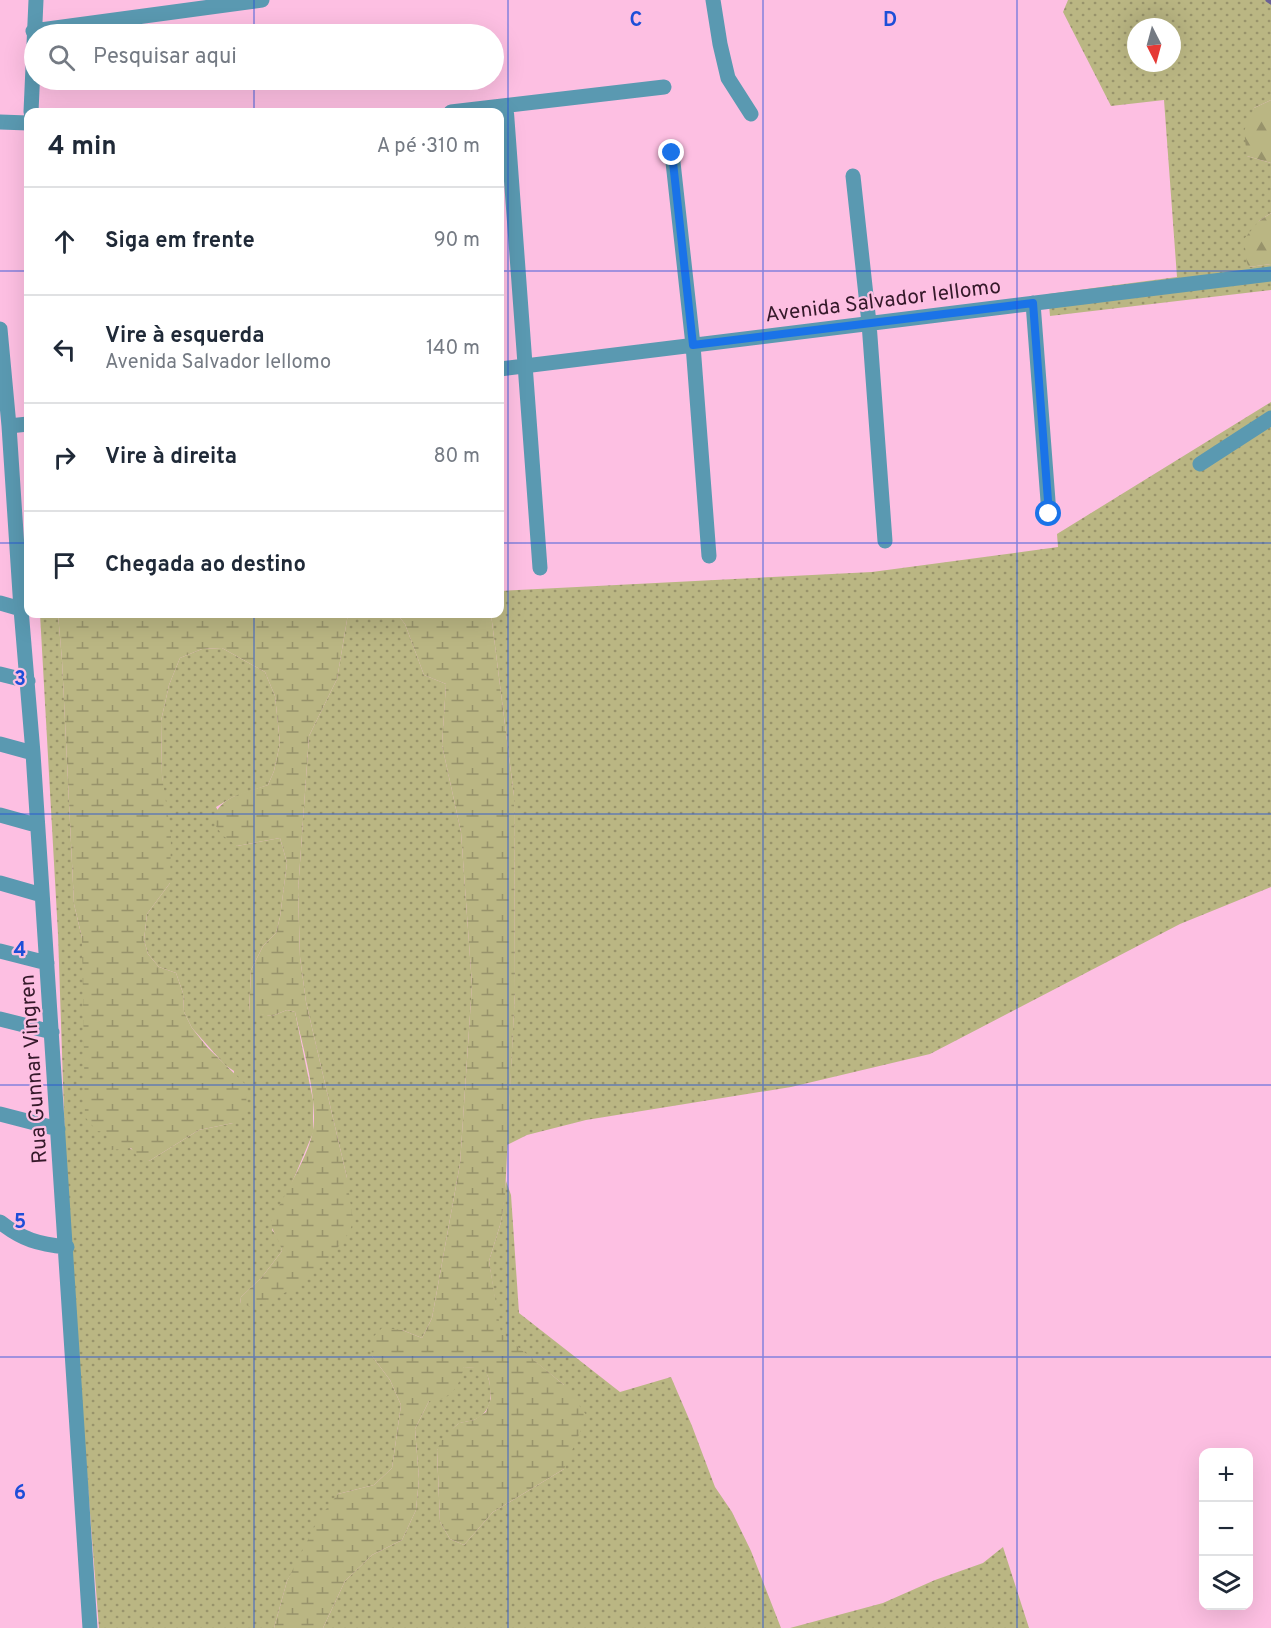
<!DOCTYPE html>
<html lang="pt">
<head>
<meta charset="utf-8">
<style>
  :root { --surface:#fff; --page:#f6f6f7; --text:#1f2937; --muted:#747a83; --line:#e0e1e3 }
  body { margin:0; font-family:Overpass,sans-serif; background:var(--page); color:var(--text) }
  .controls { position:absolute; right:18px; bottom:18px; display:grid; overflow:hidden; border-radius:12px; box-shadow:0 6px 24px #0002 }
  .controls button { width:54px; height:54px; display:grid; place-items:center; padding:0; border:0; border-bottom:2px solid var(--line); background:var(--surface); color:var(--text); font:30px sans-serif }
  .compass { position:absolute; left:1127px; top:18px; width:54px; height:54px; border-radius:50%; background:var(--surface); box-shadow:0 6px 24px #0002; rotate:174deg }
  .stop { position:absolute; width:18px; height:18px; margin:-14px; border:4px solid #1a73e8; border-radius:50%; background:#fff }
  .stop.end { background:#1a73e8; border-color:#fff; box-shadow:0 2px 6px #0008 }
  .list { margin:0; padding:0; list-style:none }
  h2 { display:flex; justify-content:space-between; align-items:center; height:78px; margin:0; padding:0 24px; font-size:26px }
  h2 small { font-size:20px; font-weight:400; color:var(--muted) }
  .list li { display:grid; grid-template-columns:39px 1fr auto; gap:18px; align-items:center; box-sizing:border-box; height:108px; padding:0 24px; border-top:2px solid var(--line) }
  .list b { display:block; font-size:22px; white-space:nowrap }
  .list p { margin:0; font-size:20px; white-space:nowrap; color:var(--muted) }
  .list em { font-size:20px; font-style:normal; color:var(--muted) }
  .icon { flex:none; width:33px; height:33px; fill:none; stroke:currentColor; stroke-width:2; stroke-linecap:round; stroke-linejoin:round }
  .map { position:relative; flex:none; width:1271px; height:1628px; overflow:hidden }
  .search { position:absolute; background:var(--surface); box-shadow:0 6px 24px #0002; left:24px; top:24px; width:480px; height:66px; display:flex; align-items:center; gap:15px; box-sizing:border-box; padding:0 21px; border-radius:33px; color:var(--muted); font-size:22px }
  .panel { position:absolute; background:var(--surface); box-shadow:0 6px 24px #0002; left:24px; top:108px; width:480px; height:510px; border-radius:12px }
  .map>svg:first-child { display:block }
  .grass { fill:url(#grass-dots); fill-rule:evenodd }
  .forest { fill:url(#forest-firs) }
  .wetland { fill:url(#wetland-marsh) }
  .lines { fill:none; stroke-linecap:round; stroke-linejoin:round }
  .stream { stroke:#6a6096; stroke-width:5 }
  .minor { stroke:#5a99b1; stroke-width:15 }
  .route { stroke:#1a73e8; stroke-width:8 }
  .grid { fill:none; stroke:#1d4ed8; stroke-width:1.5; stroke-opacity:0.55 }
  .labels { text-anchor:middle; stroke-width:4.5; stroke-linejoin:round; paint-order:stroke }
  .street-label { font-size:21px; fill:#35192a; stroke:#fdbfe2 }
  .grid-label { font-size:20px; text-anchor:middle; font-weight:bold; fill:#1d4ed8; stroke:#fdbfe2; stroke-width:4.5; stroke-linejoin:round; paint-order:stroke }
</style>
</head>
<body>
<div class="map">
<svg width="1271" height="1628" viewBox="0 0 1271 1628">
  <defs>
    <pattern id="grass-dots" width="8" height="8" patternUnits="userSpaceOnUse" patternTransform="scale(1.5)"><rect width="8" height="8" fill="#bab683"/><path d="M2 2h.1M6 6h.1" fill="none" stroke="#98936b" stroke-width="1.8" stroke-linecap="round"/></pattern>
    <pattern id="forest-firs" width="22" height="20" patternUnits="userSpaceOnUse" patternTransform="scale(1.5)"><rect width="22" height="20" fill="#bab683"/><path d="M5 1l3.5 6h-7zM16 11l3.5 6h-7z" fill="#98936b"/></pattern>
    <pattern id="wetland-marsh" width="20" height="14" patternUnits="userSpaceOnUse" patternTransform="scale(1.5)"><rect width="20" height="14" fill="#bab683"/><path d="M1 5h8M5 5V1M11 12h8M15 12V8" fill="none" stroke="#98936b"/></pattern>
  </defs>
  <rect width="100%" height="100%" fill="#fdbfe2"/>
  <path class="grass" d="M1068 0H1271V100L1254 108 1247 156 1271 163V213L1259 221 1249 267 1271 264V290L1050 316 1048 294 1177 277 1164 100 1111 106 1063 12ZM1136 27H1172V63H1136Z
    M1271 402V887L1180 924 930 1054 791 1087 586 1120 527 1135 507 1145 515 992 514 796 491 614H500V591L872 572 1058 547 1057 534Z
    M40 614H58L62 660 74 904 82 938 106 1132 149 1161 199 1130 233 1123 234 1071 225 1065 192 1028 184 1012 183 993 176 973 159 967 148 954 144 940 147 914 170 883 162 775 161 721 169 685 180 658 202 649 222 648 265 672 275 696 280 743 274 771 268 785 233 797 216 807 237 846 280 838 287 863 280 917 276 933 263 946 251 970 249 1012 272 1016 287 1010 295 1012 313 1100V1133L272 1230 280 1240 282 1251 262 1277 241 1297 240 1304 347 1178 306 1002 300 957 298 891 309 736 337 679 348 614H397L405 624 424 675 446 684 442 745 461 832 472 985 460 1164 432 1318 422 1338 402 1330 372 1356 390 1380 401 1405 392 1468 374 1485 338 1494 287 1581 274 1628H99L68 1231 58 934Z
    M506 1181 511 1195 519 1313 620 1392 671 1377 692 1426 715 1487 732 1512 751 1551 781 1628H323L345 1581 372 1555 402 1540 416 1510 419 1479 415 1429 429 1401 464 1367 485 1368C492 1386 496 1409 476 1419 471 1422 463 1421 458 1424 450 1430 443 1443 437 1450L440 1522 450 1539 464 1545 493 1512 564 1469V1385L500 1333 489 1261 501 1222Z
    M1003 1547 1029 1628H790L883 1603 935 1580 983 1563Z"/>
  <path class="forest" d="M1271 100V163L1247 156 1244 131 1254 108Z
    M1271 213V264L1249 267 1247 263 1244 239 1259 221Z"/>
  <path class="wetland" d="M58 614H348L337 679 309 736 298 891 300 957 306 1002 347 1178 353 1222 349 1233 331 1256 295 1288 254 1307 240 1304 241 1297 262 1277 282 1251C280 1240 272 1233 271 1222 283 1197 306 1160 312 1135 320 1104 302 1044 295 1012L287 1010 272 1016 249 1013 251 970 263 946 276 933 280 917 287 863 280 838 237 846 222 835 212 820C221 795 245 793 268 785L274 771 280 743 275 696 265 672 222 648 202 649 180 658 169 685 161 721 162 775 171 836 170 883 147 914 144 940 148 954 159 967 176 973 183 993 184 1012 192 1028 207 1047 245 1084 247 1107 233 1123 199 1130 149 1161 140 1160 131 1148 111 1150 106 1132 97 1131 85 1117 82 938 74 904 62 660Z
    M397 614H491L514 796 515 992 505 1195 501 1222 489 1261 501 1333 564 1385 587 1416 564 1469 493 1512 464 1545 450 1539 440 1522 437 1450 443 1437 459 1423 474 1420 486 1412 491 1398 489 1380 485 1369 464 1367C459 1387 452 1399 429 1401L415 1429 419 1479 416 1510 402 1540 372 1555 345 1581 323 1628H274L287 1581 319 1518 338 1494 374 1485 392 1468 401 1405 390 1380 372 1356 371 1339 382 1328 402 1330 422 1338 432 1318 460 1164 472 985 461 832 442 745 446 684 424 675 405 624Z"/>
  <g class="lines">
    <path class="stream" d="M1268 0 1271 2"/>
    <path class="minor" d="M713 0 720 44 728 78 751 114
      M33 31 262 0
      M506 106 540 568
      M31 112 36 0
      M451 112 664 87
      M0 122 28 123
      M672 153 693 345 709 556
      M853 176 869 323 885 541
      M1033 303 1049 514
      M0 329 9 426 21 609 33 753 90 1628
      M500 369 1271 274
      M9 426 28 424
      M1200 464 1271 418
      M0 603 21 609
      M0 674 28 681
      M0 744 33 753
      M0 815 36 825
      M0 883 42 895
      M0 951 47 963
      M0 1019 52 1032
      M0 1114 58 1129
      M0 1222C23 1240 38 1244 67 1247"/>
  </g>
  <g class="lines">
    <path class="route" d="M672 153 693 345 1033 303 1049 514"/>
  </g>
  <path class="grid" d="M254 0V34M508 0V1628M763 0V1628M1017 0V1628M254 80V112M0 271H28M500 271H1271M0 543H28M500 543H1271M254 614V1628M0 814H1271M0 1085H1271M0 1357H1271"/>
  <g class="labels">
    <g class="street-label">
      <text transform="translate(883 300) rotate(-7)" y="7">Avenida Salvador Iellomo</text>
      <text transform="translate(33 1069) rotate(-94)" y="7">Rua Gunnar Vingren</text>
    </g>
  </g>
  <g class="grid-label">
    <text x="636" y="26">C</text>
    <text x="890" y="26">D</text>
    <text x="20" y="685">3</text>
    <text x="20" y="956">4</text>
    <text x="20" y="1228">5</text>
    <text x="20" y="1499">6</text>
  </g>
</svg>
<div class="controls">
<button>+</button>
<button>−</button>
<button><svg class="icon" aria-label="layers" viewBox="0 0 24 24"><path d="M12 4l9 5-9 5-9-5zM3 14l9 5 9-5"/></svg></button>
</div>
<svg class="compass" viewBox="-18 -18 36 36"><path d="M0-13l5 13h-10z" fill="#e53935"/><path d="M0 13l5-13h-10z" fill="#747a83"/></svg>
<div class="stop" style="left:1049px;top:514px"></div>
<div class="stop end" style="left:672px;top:153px"></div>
<div class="search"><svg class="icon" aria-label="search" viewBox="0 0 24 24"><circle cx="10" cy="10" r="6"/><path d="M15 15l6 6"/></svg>Pesquisar aqui</div>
<section class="panel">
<h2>4 min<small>A pé · 310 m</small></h2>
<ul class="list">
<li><svg class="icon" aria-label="ahead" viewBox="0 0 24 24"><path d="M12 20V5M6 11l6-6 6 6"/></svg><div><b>Siga em frente</b></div><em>90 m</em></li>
<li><svg class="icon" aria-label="left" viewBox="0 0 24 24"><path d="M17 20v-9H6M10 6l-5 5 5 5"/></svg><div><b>Vire à esquerda</b><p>Avenida Salvador Iellomo</p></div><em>140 m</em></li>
<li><svg class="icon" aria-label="right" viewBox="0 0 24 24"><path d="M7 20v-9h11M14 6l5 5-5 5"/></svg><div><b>Vire à direita</b></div><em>80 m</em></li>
<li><svg class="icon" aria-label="arrive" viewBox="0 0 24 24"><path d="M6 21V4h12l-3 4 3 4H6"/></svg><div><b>Chegada ao destino</b></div></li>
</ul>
</section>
</div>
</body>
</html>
